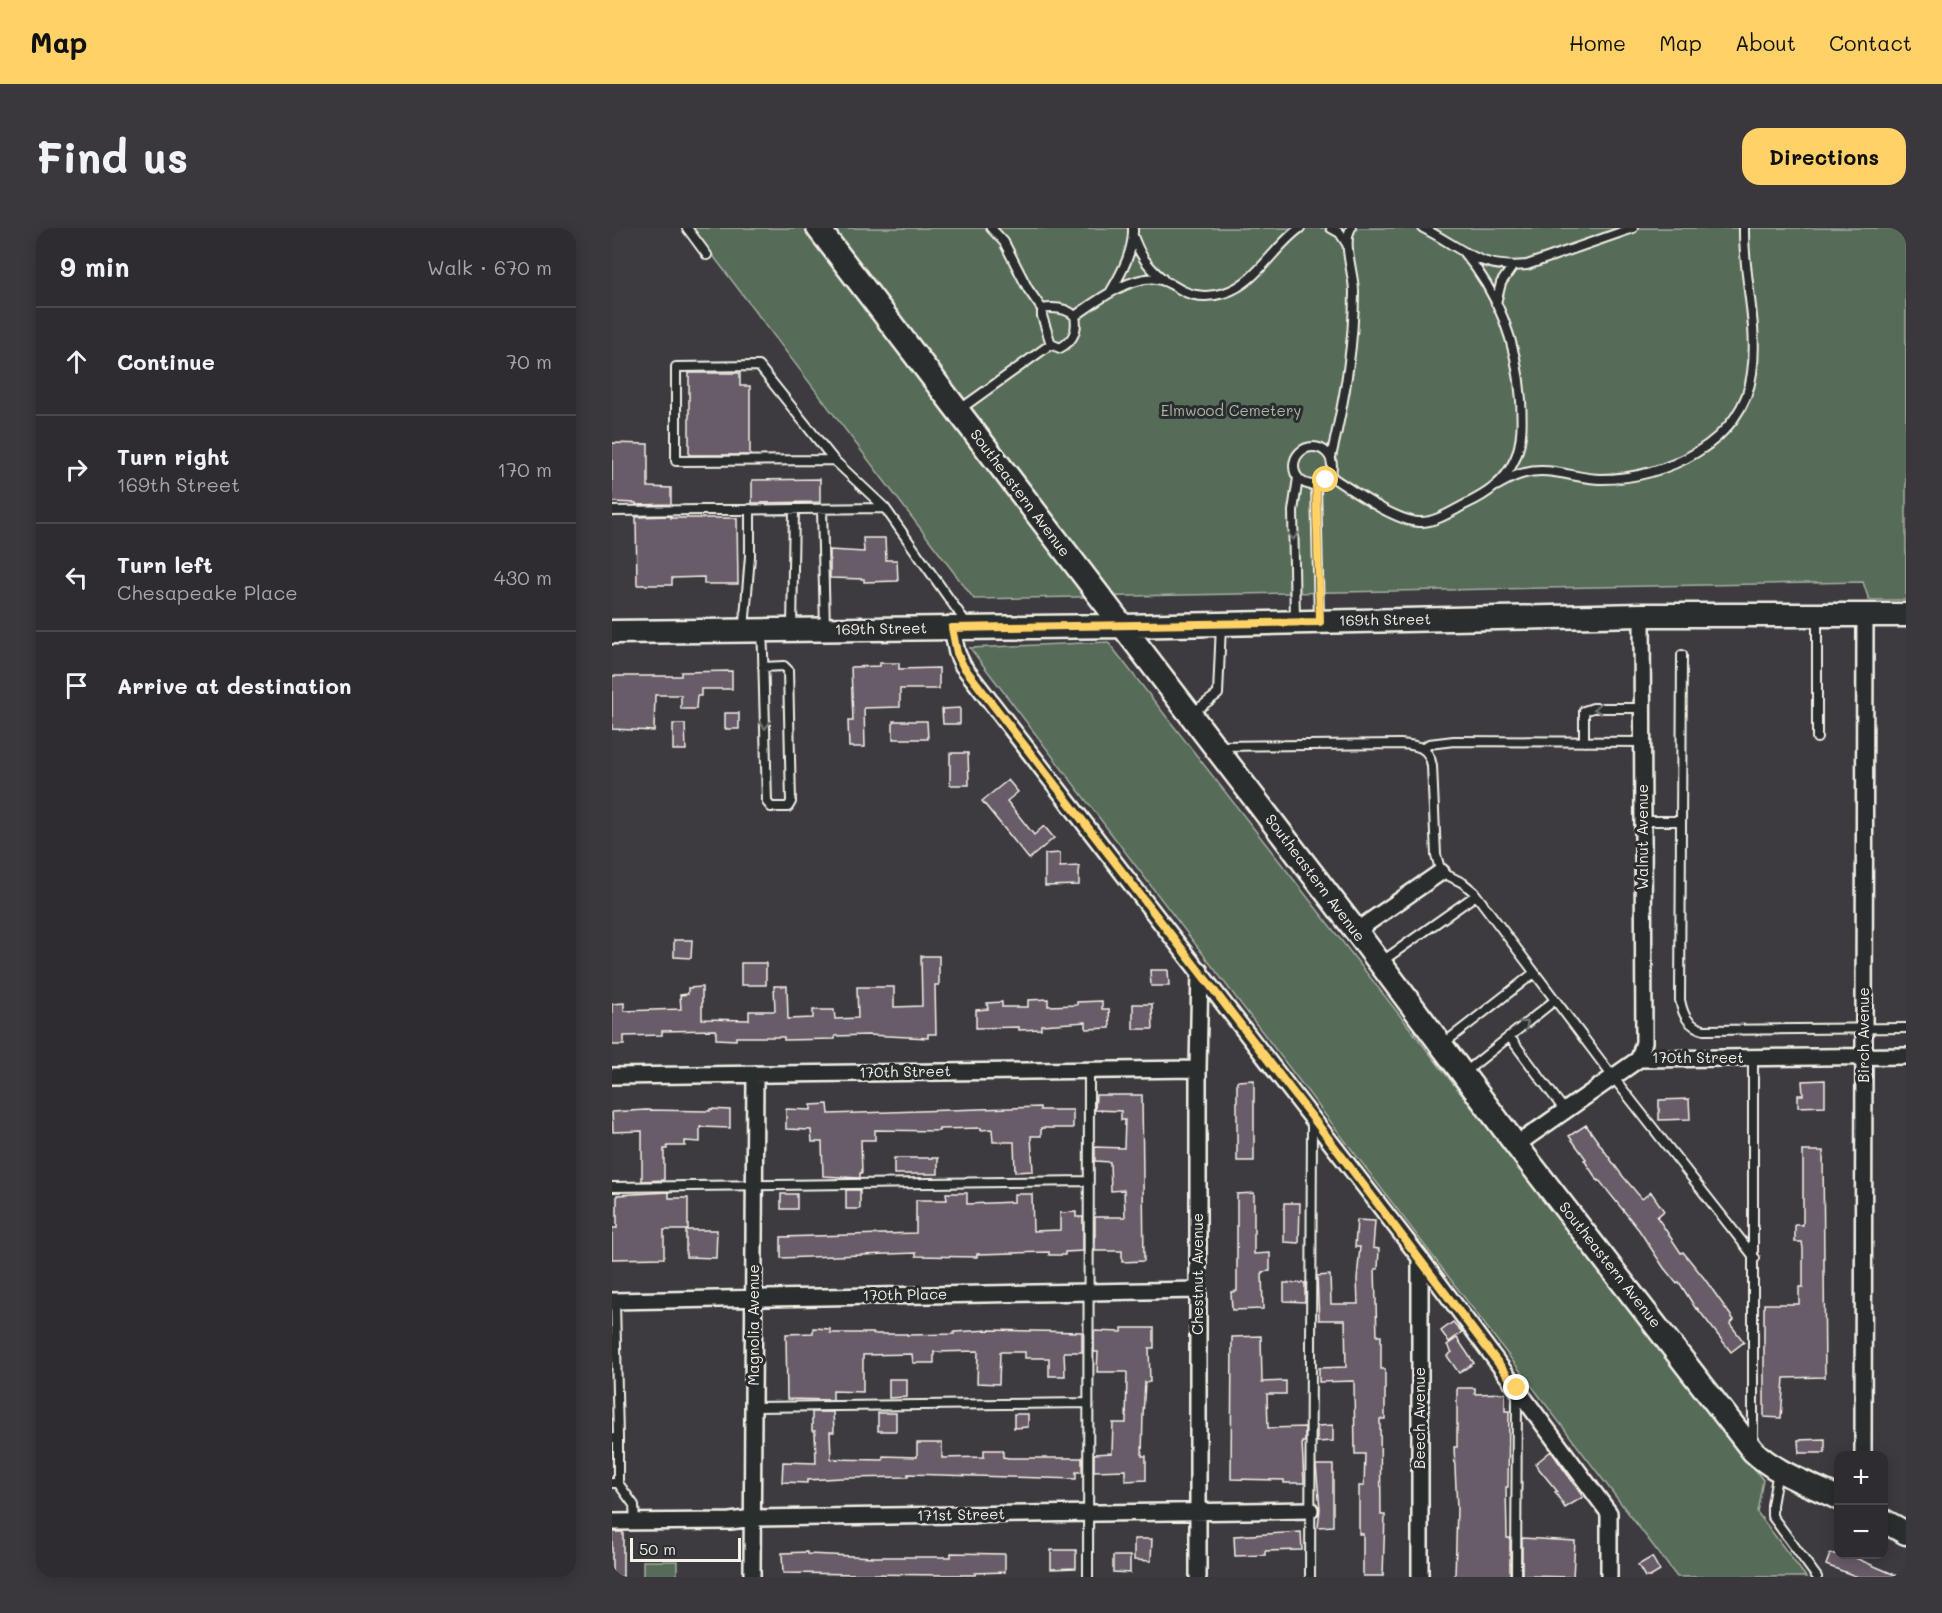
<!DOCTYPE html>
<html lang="en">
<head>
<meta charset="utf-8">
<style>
  :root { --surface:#2e2c30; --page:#3a383c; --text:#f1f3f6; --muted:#a7a7ab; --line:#49484c; --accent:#ffd166 }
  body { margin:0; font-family:Mali,sans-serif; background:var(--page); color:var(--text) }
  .controls { position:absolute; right:18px; bottom:18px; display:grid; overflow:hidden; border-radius:12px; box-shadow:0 3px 15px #0003 }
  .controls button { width:54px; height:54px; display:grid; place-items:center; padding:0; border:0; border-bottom:2px solid var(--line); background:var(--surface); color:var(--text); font:30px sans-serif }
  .scale { position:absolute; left:18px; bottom:15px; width:111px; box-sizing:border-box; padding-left:6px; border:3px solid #f4f1e8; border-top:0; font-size:16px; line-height:21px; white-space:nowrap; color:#f4f1e8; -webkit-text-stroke:4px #2a2d2e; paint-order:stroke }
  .stop { position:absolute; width:18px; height:18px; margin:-14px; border:4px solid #ffd166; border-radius:50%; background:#fff }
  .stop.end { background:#ffd166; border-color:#fff; box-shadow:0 2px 6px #0008 }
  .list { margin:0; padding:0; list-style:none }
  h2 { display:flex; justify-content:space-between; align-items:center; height:78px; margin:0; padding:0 24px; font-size:26px }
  h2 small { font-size:20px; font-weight:400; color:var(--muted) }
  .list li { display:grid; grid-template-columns:39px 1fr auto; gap:18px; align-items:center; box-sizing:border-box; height:108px; padding:0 24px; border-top:2px solid var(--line) }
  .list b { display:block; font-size:22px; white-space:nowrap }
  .list p { margin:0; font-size:20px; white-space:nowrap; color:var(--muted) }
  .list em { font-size:20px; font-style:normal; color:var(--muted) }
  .icon { flex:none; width:33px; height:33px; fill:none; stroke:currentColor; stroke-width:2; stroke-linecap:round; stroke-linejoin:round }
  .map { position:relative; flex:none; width:1294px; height:1349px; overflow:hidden; border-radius:18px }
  header { display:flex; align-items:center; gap:36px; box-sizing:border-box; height:84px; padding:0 30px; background:var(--accent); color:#111 }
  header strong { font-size:28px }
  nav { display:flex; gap:33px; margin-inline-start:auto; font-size:21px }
  .intro { display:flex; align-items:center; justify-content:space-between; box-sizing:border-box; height:144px; padding:0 36px }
  h1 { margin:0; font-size:42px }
  .button { padding:15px 27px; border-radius:18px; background:var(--accent); color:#111; font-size:21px; font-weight:700 }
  main { display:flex; gap:36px; padding:0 36px }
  aside { flex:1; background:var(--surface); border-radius:18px; box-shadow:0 3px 15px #0003 }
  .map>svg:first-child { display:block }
  .green { fill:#566c59; stroke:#a5aea0; stroke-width:1.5 }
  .building { fill:#695c69; stroke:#f4f1e8; stroke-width:1.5 }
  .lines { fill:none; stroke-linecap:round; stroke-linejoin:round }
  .lane-casing { stroke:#f4f1e8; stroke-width:12 }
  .street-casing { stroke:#f4f1e8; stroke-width:20 }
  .secondary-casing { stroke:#f4f1e8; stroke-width:27 }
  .lane { stroke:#2a2d2e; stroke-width:8 }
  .street { stroke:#2a2d2e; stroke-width:15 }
  .secondary { stroke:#2a2d2e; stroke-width:22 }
  .oneway { stroke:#71726f }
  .route { stroke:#ffd166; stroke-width:8 }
  .labels { text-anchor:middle; stroke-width:6; stroke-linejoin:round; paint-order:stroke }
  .park-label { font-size:15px; fill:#adb5a8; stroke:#2a2d2e }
  .street-label { font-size:15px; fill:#f4f1e8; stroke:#2a2d2e }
</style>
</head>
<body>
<header>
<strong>Map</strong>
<nav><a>Home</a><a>Map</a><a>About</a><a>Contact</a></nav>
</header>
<div class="intro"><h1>Find us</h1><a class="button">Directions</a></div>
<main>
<aside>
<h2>9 min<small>Walk · 670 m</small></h2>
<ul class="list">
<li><svg class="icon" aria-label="ahead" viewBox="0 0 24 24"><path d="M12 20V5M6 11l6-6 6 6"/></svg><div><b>Continue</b></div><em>70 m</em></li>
<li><svg class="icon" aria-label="right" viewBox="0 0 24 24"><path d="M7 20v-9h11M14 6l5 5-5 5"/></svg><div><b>Turn right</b><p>169th Street</p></div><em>170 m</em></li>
<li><svg class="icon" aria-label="left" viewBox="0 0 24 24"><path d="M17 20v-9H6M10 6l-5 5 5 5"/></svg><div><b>Turn left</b><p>Chesapeake Place</p></div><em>430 m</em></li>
<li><svg class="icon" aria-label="arrive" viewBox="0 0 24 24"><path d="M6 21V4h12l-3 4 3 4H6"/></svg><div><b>Arrive at destination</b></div></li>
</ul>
</aside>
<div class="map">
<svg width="1294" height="1349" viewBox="0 0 1294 1349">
  <rect width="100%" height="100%" fill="#3d3b40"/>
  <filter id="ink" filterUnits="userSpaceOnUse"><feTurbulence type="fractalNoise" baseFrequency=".0167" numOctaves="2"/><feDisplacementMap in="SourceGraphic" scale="12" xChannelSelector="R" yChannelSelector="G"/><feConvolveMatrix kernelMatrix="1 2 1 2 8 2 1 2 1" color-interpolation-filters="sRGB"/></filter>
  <g filter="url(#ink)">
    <path class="green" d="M80 0H1294V372H1257L1251 354 362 371Z
      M496 414 1151 1252 1145 1284 1194 1349H1065L358 420Z
      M31 1333H65V1349H31Z"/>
    <path class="building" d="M77 145H128V158H138V227H77Z
      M0 215 36 216V259L59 260V276L24 277V275L0 274Z
      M208 251V274L140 275V252Z
      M59 288V290H125L126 356H92V349L60 350V357H25L24 289Z
      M251 310H273L274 332H285L286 353 252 354V351L218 350V322L252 324Z
      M268 435H287V441L327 440V461H288V479L252 480 253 519H237L236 493H241L239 439 268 438Z
      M120 443V461H89V468H85L84 481H69V467H43L42 503 0 501V448H69V444Z
      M348 480V496H331L330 481Z
      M113 485H127V501H113Z
      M281 493H315L316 511H281Z
      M61 496H73L74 522H61Z
      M338 525H356L357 557H338Z
      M396 552 406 564 395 573 422 607 432 598 442 610 417 631 370 573Z
      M448 625V639L467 638V657L433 658V626Z
      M62 712H80L79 730 62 729Z
      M309 728H327V757H323L324 806H316V810L256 807 223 808V811L172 812V809H124V812L104 811V802L50 803V807L12 808V817H0V776L12 775V783L69 781 68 767 76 766V760L90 759V791L137 792V783H163L162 758H175L176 791 201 790V782H222L223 791 246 790 245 759H282V779L310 778Z
      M129 735H154V757H129Z
      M538 742H556L557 758H539Z
      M436 771V778L465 777V774L490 773V781H497L498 800 474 801V794L429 797V801L407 802V799L364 800V782L376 781 375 775 390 774V779H416V772Z
      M521 776H540L541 801H521Z
      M642 852V933H625V853Z
      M1213 852V878L1186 879V867H1191L1190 853Z
      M484 867H530L532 1033 510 1034V1023H483V989H513L512 962 499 963 498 934 483 933V919L512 920 513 892H509V883L483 882Z
      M1077 871 1078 891 1047 892V872Z
      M216 876 217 886 428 879V882H461V900H429V908H419L421 943 403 944 402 914H381L380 901 369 902V900L327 901V903L263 902V912H249L250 945H248V950L211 948 210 914H200L199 902 174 901V881L199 882V877Z
      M98 881 118 882V900L88 899V914L73 913V918H55V921H52V952L30 953V903L1 904 0 884 34 882 98 883Z
      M974 897 1009 946 1030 971 1039 964 1052 983 1045 989 1069 1025 1071 1024 1092 1050 1122 1092 1118 1096 1132 1114 1119 1124 1085 1080 1084 1081 1067 1054 1065 1056 1052 1040 1027 1002 987 952 986 953 972 932 974 931 957 908Z
      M1191 923H1211L1213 1149 1172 1150 1169 1190 1152 1189V1076H1187V1059H1191V1021L1190 1014H1183V997H1191Z
      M282 930H326V946H282Z
      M234 962H248V981H234Z
      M57 964V970H76V1002H52V1030L0 1031V1000H5V967Z
      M334 965H355V976L402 974V966H420L421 1003 448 1002V985L464 984V989H471V1023L453 1024V1027H437V1024L365 1026V1029L304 1028V1025L169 1030V1009L304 1005V972H335Z
      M642 965V1026L658 1025V1043L650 1044 651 1081 620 1082 619 1064 625 1063V966Z
      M169 966H185V981H169Z
      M672 975H688L687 1015 672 1014Z
      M745 992 763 993 761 1020 767 1021 766 1041H763L765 1108H769V1141H773V1191H768L769 1287H773L771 1348H751V1306H747V1258H752L753 1226H743L742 1153 707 1154V1140L734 1139 733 1092H707L705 1048 718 1047 719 1076H746L745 1051 748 1019H743Z
      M74 1002H105L104 1030 74 1029Z
      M672 1055H693V1074L672 1073Z
      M841 1094 850 1104 837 1114 829 1103Z
      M201 1100 218 1101V1105H261V1106H295V1107L342 1106V1104L377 1102 470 1104V1124H452L453 1148H437V1130H413V1124H388L387 1156 365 1155 366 1123 322 1124V1135H301L300 1126 251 1127V1164L221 1163V1172L175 1171 174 1106 201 1105Z
      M510 1100H542V1120H537L538 1154H533L531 1187 530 1228H534V1252L513 1253V1242L482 1243V1226L500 1225 501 1195H514L515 1144H485L486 1124H482V1103L510 1104Z
      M649 1108 650 1154 674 1153V1166H655L656 1200 693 1199V1214H690L692 1255H672V1252L619 1251 620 1109Z
      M845 1110 862 1135 847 1145 835 1128 840 1124 835 1117Z
      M277 1151H295V1169L277 1170Z
      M845 1160H863V1166L893 1165V1183H897L896 1259H894L895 1310H898V1348L843 1349 845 1280 842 1219H845Z
      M200 1184H221L222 1204H218L219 1231 271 1232V1228L305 1229V1215H330V1230L372 1229V1222H391V1229L397 1230H470V1244H464V1251L296 1246V1249L229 1250 195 1252V1255L170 1254 171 1234 204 1235 203 1203H200Z
      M266 1185H284V1203H266Z
      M402 1186H416V1199L402 1200Z
      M721 1197V1213L705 1214V1198Z
      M1213 1211V1225H1187L1186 1212Z
      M939 1223 971 1269 953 1280 943 1264 945 1263 923 1236Z
      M704 1237H721V1298L706 1299 708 1281Z
      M0 1304H11V1349H0Z
      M689 1304 690 1322 653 1323V1327L623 1328 622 1308Z
      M910 1310 963 1313 961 1349 910 1348Z
      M522 1311H540L539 1333 522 1332Z
      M439 1322H464V1340L439 1341Z
      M195 1324V1326L263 1329H339V1325L393 1326V1344L363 1345V1347H330L171 1345 170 1325Z
      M1218 1326H1234L1288 1349H1246L1214 1337Z
      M501 1328H518V1345L501 1344Z
      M1040 1329 1048 1343 1038 1349H1033L1026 1337Z"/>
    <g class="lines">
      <defs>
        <path id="lane" d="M75 0 95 27
          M379 0 392 14 416 61 430 81V88L439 116
          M719 0 728 5 735 16
          M811 0C851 20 865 42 915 37L1021 0
          M521 8C528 27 535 38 551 51
          M499 63C510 44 522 22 521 0
          M884 75 889 55 900 39
          M430 81C442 79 454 80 463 88
          M347 182 439 116 448 120C461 113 466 103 463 88 483 74 520 46 546 51 556 53 563 59 571 63 584 69 599 69 612 65 645 55 661 19 688 0
          M682 238a19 19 0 1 1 38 0a19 19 0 1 1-38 0Z
          M719 229C732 175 742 119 742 64 742 46 730 15 739 0
          M222 232 64 233V139L147 138 222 232 273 280 355 396
          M718 248C740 262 781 292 807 294 823 295 840 283 854 276 875 266 893 254 903 231 911 213 910 191 909 172 905 118 888 67 852 25
          M704 257 707 392
          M884 258C893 253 902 247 913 245 937 238 965 251 989 251 1052 251 1131 215 1140 145 1147 97 1131 48 1132 0
          M210 281 213 399
          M0 283 273 280
          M1205 388V510
          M683 392 681 283 686 250
          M180 400 182 281
          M132 401 138 328V281
          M150 403 151 425 155 574 159 579H176L179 574 176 442 172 438 151 439
          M1070 427 1068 772C1071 787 1076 798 1092 802L1294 800
          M579 486 606 466 609 397
          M972 514V483L981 480H1030
          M606 518 788 516C806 517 817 519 820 538L824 627 829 644 851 655 862 664 1001 849 1143 1030
          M811 520 817 516 842 513 1031 514
          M1031 593H1069
          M769 734 864 667
          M897 808 953 883
          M831 816 922 745
          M1141 830V1215
          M852 845 943 772
          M0 959 476 953
          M142 1179 476 1175
          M0 1210H6L3 1073
          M6 1210V1255
          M1166 1243 1160 1277V1288L1205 1349
          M0 1255H6L22 1277 23 1294
          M476 1349 477 842
          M698 1349 700 893
          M904 1349 905 1164"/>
        <path id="street" d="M340 400 345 425 351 438 808 1030 997 1285V1349
          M744 703 829 644
          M1027 831 1032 814 1030 387
          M0 848 586 841
          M904 917 1027 831 1294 828
          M808 1030V1349
          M0 1073 586 1062
          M1251 1228 1253 387
          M0 1294 118 1293 141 1290 698 1282
          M140 1349 143 846
          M586 1349V841L588 743"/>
        <path id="secondary" d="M206 0 744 703 904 917 1141 1223C1165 1246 1197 1256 1226 1270
          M0 404 510 398 1030 387H1294
          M1272 1293 1294 1305"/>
      </defs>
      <use href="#lane" class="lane-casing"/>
      <use href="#street" class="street-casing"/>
      <use href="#secondary" class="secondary-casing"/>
      <use href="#lane" class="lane"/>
      <use href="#street" class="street"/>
      <use href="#secondary" class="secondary"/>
    </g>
    <defs><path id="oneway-chevron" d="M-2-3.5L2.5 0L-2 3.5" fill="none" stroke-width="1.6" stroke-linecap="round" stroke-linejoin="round" transform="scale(1.5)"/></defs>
    <g class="oneway">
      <use href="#oneway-chevron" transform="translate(681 308) rotate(89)"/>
      <use href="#oneway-chevron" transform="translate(986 481) rotate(174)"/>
      <use href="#oneway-chevron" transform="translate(153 497) rotate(89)"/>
      <use href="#oneway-chevron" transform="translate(913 796) rotate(-39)"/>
    </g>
  </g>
  <g class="lines" filter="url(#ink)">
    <path class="route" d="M714 252 704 257 708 394 340 400 345 425 351 438 700 889 905 1160"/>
  </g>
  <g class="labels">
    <g class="park-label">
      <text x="619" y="188">Elmwood Cemetery</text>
    </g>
    <g class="street-label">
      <text transform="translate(408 265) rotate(53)" y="5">Southeastern Avenue</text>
      <text transform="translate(773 392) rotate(-1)" y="5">169th Street</text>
      <text transform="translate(269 401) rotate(-1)" y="5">169th Street</text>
      <text transform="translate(1031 609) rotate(-90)" y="5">Walnut Avenue</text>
      <text transform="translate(703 650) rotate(53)" y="5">Southeastern Avenue</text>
      <text transform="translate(1252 807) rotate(-90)" y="5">Birch Avenue</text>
      <text x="1086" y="835">170th Street</text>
      <text transform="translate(293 844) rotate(-1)" y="5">170th Street</text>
      <text transform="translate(998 1037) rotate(52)" y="5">Southeastern Avenue</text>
      <text transform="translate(586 1046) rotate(-90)" y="5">Chestnut Avenue</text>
      <text transform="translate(293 1067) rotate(-1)" y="5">170th Place</text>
      <text transform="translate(142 1097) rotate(-90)" y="5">Magnolia Avenue</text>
      <text transform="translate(808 1190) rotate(-90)" y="5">Beech Avenue</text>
      <text transform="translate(349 1287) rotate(-1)" y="5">171st Street</text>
    </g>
  </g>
</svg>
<div class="controls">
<button>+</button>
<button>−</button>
</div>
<div class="scale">50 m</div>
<div class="stop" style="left:714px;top:252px"></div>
<div class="stop end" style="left:905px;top:1160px"></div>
</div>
</main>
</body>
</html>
